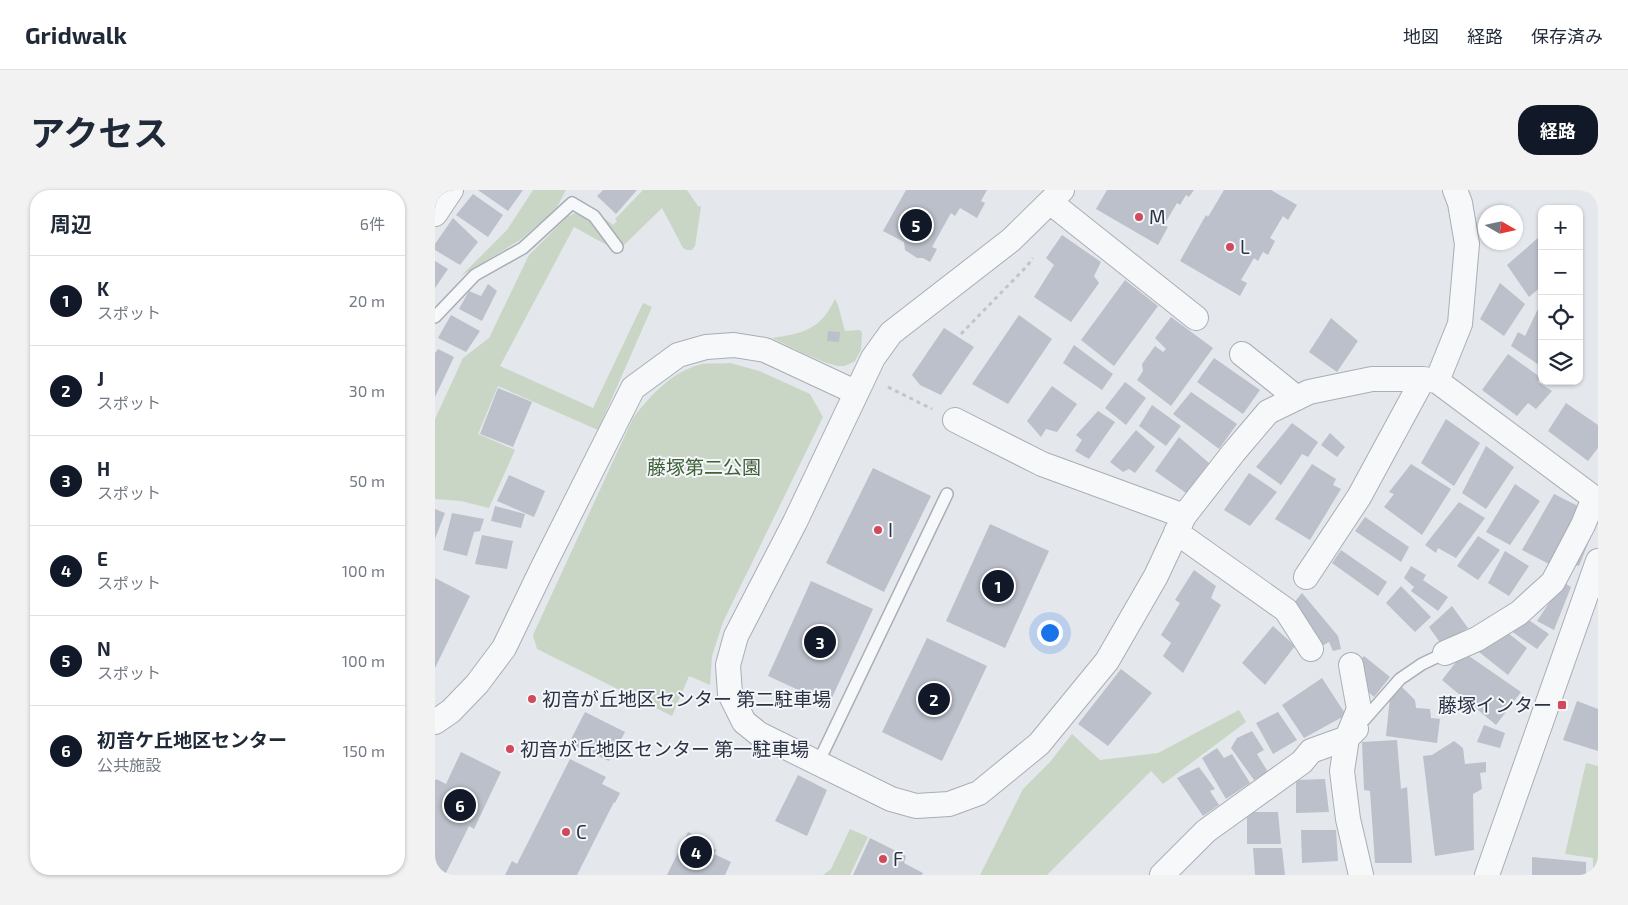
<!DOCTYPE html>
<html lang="ja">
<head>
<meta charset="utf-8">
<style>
  :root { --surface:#fff; --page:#f2f2f3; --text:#1f2937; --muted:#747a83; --line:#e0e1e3; --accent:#111827 }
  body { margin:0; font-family:"Exo 2","Noto Sans JP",sans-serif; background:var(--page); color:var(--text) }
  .controls { position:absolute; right:15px; top:15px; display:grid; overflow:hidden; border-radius:10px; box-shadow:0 1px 4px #0004 }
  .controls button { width:45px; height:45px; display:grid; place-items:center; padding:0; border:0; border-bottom:1px solid var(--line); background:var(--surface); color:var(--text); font:25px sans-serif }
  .compass { position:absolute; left:1043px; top:15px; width:45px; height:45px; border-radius:50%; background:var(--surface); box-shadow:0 1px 4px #0004; rotate:99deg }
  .you { position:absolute; left:614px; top:442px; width:18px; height:18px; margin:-12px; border:4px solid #fff; border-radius:50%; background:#1a73e8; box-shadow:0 0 0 8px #1a73e833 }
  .badge { display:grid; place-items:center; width:32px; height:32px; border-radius:50%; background:var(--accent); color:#fff; font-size:16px; font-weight:700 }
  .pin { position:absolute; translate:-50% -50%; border:2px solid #fff; box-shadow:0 1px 5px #0006 }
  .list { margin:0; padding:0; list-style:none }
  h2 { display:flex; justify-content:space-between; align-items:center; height:65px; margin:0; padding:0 20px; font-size:21px }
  h2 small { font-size:16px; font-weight:400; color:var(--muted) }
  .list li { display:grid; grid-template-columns:32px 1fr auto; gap:15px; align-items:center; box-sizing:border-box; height:90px; padding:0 20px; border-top:1px solid var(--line) }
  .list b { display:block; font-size:19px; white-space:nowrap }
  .list p { margin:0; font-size:16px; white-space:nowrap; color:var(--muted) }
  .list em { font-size:16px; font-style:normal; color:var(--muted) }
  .icon { flex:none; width:28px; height:28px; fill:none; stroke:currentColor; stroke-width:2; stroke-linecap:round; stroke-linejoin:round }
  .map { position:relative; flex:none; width:1163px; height:685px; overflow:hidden; border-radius:20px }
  header { display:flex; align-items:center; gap:30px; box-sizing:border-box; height:70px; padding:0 25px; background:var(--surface); border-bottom:1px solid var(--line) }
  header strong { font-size:24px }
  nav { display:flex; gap:28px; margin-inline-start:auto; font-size:18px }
  .intro { display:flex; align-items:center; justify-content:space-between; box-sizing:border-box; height:120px; padding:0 30px }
  h1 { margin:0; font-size:35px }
  .button { padding:12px 22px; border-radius:20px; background:var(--accent); color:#fff; font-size:18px; font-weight:700 }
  main { display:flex; gap:30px; padding:0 30px }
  aside { flex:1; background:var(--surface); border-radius:20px; box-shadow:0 1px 4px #0004 }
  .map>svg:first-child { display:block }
  .green { fill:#c9d6c5 }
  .building { fill:#bbc0ca }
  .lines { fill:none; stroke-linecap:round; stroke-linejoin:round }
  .service-casing { stroke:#a9aeb7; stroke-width:14 }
  .minor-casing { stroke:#a9aeb7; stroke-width:26 }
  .path { stroke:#c2c5cb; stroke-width:3; stroke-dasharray:4 4; stroke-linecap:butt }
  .service { stroke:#f7f8fa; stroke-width:11 }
  .minor { stroke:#f7f8fa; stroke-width:24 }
  .poi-dot { fill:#d1495b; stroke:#f4f6f9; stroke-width:2 }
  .labels { text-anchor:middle; stroke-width:4; stroke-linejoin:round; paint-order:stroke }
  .poi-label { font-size:19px; fill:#2b3445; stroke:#f4f6f9; text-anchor:start }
  .park-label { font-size:19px; fill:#3f6138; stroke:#f4f6f9 }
</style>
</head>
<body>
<header>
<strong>Gridwalk</strong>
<nav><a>地図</a><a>経路</a><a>保存済み</a></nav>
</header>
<div class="intro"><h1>アクセス</h1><a class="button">経路</a></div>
<main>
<aside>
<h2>周辺<small>6件</small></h2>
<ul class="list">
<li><span class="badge">1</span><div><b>K</b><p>スポット</p></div><em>20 m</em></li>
<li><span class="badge">2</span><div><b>J</b><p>スポット</p></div><em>30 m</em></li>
<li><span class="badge">3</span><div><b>H</b><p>スポット</p></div><em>50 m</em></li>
<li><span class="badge">4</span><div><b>E</b><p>スポット</p></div><em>100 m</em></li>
<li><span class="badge">5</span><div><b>N</b><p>スポット</p></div><em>100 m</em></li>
<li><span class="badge">6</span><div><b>初音ケ丘地区センター</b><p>公共施設</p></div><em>150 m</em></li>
</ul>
</aside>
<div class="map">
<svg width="1163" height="685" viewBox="0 0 1163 685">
  <rect width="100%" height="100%" fill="#e4e7ec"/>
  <path class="green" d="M98 0H131L122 17 115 24 85 50 26 86 72 40Z
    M208 0H252L263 16 266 17 260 56 257 60H252L248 58 227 18 188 56 184 57 164 24 178 35 182 31 180 29Z
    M140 23C159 28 167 43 177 58L139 37 65 176 158 218 208 113 217 117 163 240 63 196 43 244 80 260 54 318 26 311 0 309V229L28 168 54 148 94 65 132 27Z
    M400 109 403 115 410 141 425 140 427 143 426 160 420 171C417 173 412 175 409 176 394 178 352 155 337 148 369 143 385 140 400 109Z
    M295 173 324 181 375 204 388 227 288 432 277 466 275 495 254 486 237 526 102 459 98 445 198 228C215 206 237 181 267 174 276 173 286 174 295 173Z
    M804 520 811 532 728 594 716 581 612 685H545L588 599 615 572 637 544 665 570 723 563Z
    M1151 573 1163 576V685H1158V668L1130 664Z
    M415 639 433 647 415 685H388L396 679Z"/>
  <path class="building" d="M43 0H88L73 21Z
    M168 0H202L181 24 162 6Z
    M471 0H552L546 11 550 13 542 28 525 18 520 26 516 23 497 57 502 59 495 72 488 68H482L470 60 469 52 448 41Z
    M672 0H759L754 7 751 5 745 15 742 13 729 35 733 37 723 55 661 19Z
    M789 0H836L862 15 853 30 848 26 835 48 840 51 833 65 828 62 823 71 819 68 806 90 812 93 805 106 745 71 771 25 773 27Z
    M38 4 68 25 53 47 21 25Z
    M18 28 43 52 25 75 0 60V54Z
    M627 45 666 72 659 86 664 93 636 132 599 107 619 75 611 68Z
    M1104 47 1107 50V96L1094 107 1072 75Z
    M0 71 13 79 0 98Z
    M690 90 723 116 679 176 646 150Z
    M1065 93 1090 114 1069 146 1045 129Z
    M53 94 62 101 47 131 24 119 34 101 46 106Z
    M1103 119 1107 121V177L1076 156 1083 142 1090 146Z
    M16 125 45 141 31 162 3 148Z
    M584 125 617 149 573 214 537 194Z
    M736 127 778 158 736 216 702 190 708 181 707 174 720 156 728 162 731 159 720 148Z
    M896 128 923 151 902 182 874 162Z
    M509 138 539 157 506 205 485 195 477 185Z
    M393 141 405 142 404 152 392 151Z
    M639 155 678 184 667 200 628 173Z
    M3 159 19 167 0 207V163Z
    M1073 164 1105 187 1103 192 1117 201 1101 219 1093 213 1082 226 1047 200Z
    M779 168 825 200 808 224 762 192Z
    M690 192 711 208 691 235 670 218Z
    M617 196 642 214 622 242 611 239 606 247 592 231Z
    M63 198 97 212 78 257 45 244Z
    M756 202 802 234 784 259 738 224Z
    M1131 213 1163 235V258L1153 271 1113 241Z
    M717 215 746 236 731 256 704 236Z
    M663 221 680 232 654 269 640 261 647 250 641 245Z
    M1011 229 1045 253 1019 296 986 273Z
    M857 233 883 252 873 267 867 264 846 295 821 277Z
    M701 240 720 257 700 283 694 279 688 282 675 272Z
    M895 243 910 257 902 267 886 255Z
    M744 247 774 273 751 303 720 281Z
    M1051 256 1079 277 1051 319 1027 303Z
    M877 274 901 289 898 295 906 299 875 350 840 329Z
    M976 274 1016 299 987 345 949 317 959 304 954 302Z
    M438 278 496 306 449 402 391 373Z
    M814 283 842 302 815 336 789 320Z
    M74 285 110 301 99 327 62 311Z
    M1080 294 1105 311 1075 355 1051 342Z
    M1119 304 1147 318 1116 375 1087 360Z
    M1024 312 1050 328 1021 368 1003 358 1001 363 990 355Z
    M60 316 90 324 86 338 56 331Z
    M0 319 10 323 0 349Z
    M17 323 49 329 45 341 39 342 32 366 8 360Z
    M930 327 974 357 966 372 920 341Z
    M555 334 614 361 570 458 511 431Z
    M1149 342 1156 346 1144 376 1134 373Z
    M47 345 78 351 72 379 40 374Z
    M1043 346 1065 360 1043 390 1022 376Z
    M906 360 952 392 943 406 897 373Z
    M1070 361 1094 376 1074 406 1053 393Z
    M976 376 991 385 988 390 1013 407 1003 421 976 401 979 397 969 388Z
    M759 380 781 396 776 408 786 415 748 483 728 466 736 453 726 445 745 413 740 410Z
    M0 388 35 406 0 478Z
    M376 391 438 419 394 514 333 486Z
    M1128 392 1136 397 1119 440 1102 431Z
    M966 396 996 427 980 442 951 413Z
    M867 403 903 446 906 459 898 461 894 452 885 457 857 415Z
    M1017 416 1033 438 1006 454 994 437Z
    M1088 426 1114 444 1102 459 1076 441Z
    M838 436 860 456 830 495 807 473Z
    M1068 439 1092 458 1073 485 1039 458Z
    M492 448 552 476 507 571 447 542Z
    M929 466 955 487 939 507 929 498 923 473Z
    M1034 466 1086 502 1061 535 1007 490 1021 472Z
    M686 479 717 503 673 556 643 534Z
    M887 488 911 525 869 548 847 515Z
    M967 497 980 510 981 518 995 519 996 528 1005 529 1002 553 951 546 955 507Z
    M1142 511 1163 519V561L1128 550Z
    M150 522 190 542 174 571 134 553Z
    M843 522 862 550 838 564 821 533Z
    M1049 535 1070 543 1065 558 1042 552Z
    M817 541 829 560 822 564 833 582 819 590 796 558 802 548Z
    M962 550 966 599 972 597 977 673H940L935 601 929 600 927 552Z
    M1019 551 1028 558 1030 574 1051 572V582L1045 583 1047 599 1038 604 1039 660 1000 666 988 566 997 565Z
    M782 558 789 568 797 564 815 593 791 609 767 568Z
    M26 562 66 582 39 639 34 636 10 685H0V591L1 589 11 594Z
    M135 569 171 587 167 594 185 603 180 613 179 612 142 685H70L77 671 82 674Z
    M764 577 780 599 775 601 784 615 768 626 742 588Z
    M363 585 392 600 372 646 340 631Z
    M890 589 894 622 861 623V590Z
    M812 622H843L846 654H812Z
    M866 640H901L903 671 867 673Z
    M253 642 271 651 269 654 281 660 279 664 296 672 290 685H232Z
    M435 648 471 666 469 673 488 683 487 685H418Z
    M818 658H847L850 685H820Z
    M1097 667 1151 672V685H1097Z"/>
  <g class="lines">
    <defs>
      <path id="service" d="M0 127 40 85 88 58 137 13 159 26 182 57
        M929 530 965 489 987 474 1010 463
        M383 573 512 304"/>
      <path id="minor" d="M627 0 576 50 456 143 438 168 360 332 301 446 293 475 295 504 309 532 324 544 456 609 481 616 514 614 544 603 604 554 672 471 721 386 749 326 799 262 833 222 874 202 937 189H988L1002 191 1159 308H1163
        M615 12 761 128
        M0 24 16 0
        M807 164 862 208
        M1002 191 1025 134 1032 54 1025 13 1020 0
        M520 230 607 274 749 326
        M741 342 851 420 876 459
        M871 387 924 307 988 189
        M1010 463 1042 449 1084 423 1118 392 1148 335 1159 308
        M0 532 16 521 42 494 69 458 108 377 198 198 243 165 271 157 299 155 330 160 420 202
        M921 539 912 548 907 581 913 629 926 685
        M727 685 771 641 867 572 876 561 912 548 924 519 916 475
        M1052 685 1163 371"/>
    </defs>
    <use href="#service" class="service-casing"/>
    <use href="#minor" class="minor-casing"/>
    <path class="path" d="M526 144 592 76 598 68
      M453 197 497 219"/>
    <use href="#service" class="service"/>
    <use href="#minor" class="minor"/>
  </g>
  <g class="poi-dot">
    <circle cx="704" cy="27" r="5"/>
    <circle cx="795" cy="57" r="5"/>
    <circle cx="443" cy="340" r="5"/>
    <circle cx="97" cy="509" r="5"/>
    <rect x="1122" y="510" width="10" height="10" rx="2.5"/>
    <circle cx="75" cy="559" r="5"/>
    <circle cx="131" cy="642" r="5"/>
    <circle cx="448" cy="669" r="5"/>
  </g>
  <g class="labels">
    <g class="poi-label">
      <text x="714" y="34">M</text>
      <text x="805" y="64">L</text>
      <text x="453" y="347">I</text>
      <text x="107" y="516">初音が丘地区センター 第二駐車場</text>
      <text x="1117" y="522" text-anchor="end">藤塚インター</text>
      <text x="85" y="566">初音が丘地区センター 第一駐車場</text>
      <text x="141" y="649">C</text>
      <text x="458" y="676">F</text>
    </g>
    <g class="park-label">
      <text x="269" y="284">藤塚第二公園</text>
    </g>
  </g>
</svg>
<div class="controls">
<button>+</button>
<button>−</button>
<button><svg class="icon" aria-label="locate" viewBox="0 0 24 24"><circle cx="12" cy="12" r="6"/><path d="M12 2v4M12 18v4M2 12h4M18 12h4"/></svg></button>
<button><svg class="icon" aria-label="layers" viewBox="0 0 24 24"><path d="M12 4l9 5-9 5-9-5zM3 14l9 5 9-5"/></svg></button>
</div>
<svg class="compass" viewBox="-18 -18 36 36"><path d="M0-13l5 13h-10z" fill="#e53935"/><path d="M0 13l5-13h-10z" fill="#747a83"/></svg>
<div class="you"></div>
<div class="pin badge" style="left:563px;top:396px">1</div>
<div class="pin badge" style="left:499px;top:509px">2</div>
<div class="pin badge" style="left:385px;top:452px">3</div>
<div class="pin badge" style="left:261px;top:662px">4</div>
<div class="pin badge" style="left:481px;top:35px">5</div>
<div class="pin badge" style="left:25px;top:615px">6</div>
</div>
</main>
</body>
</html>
